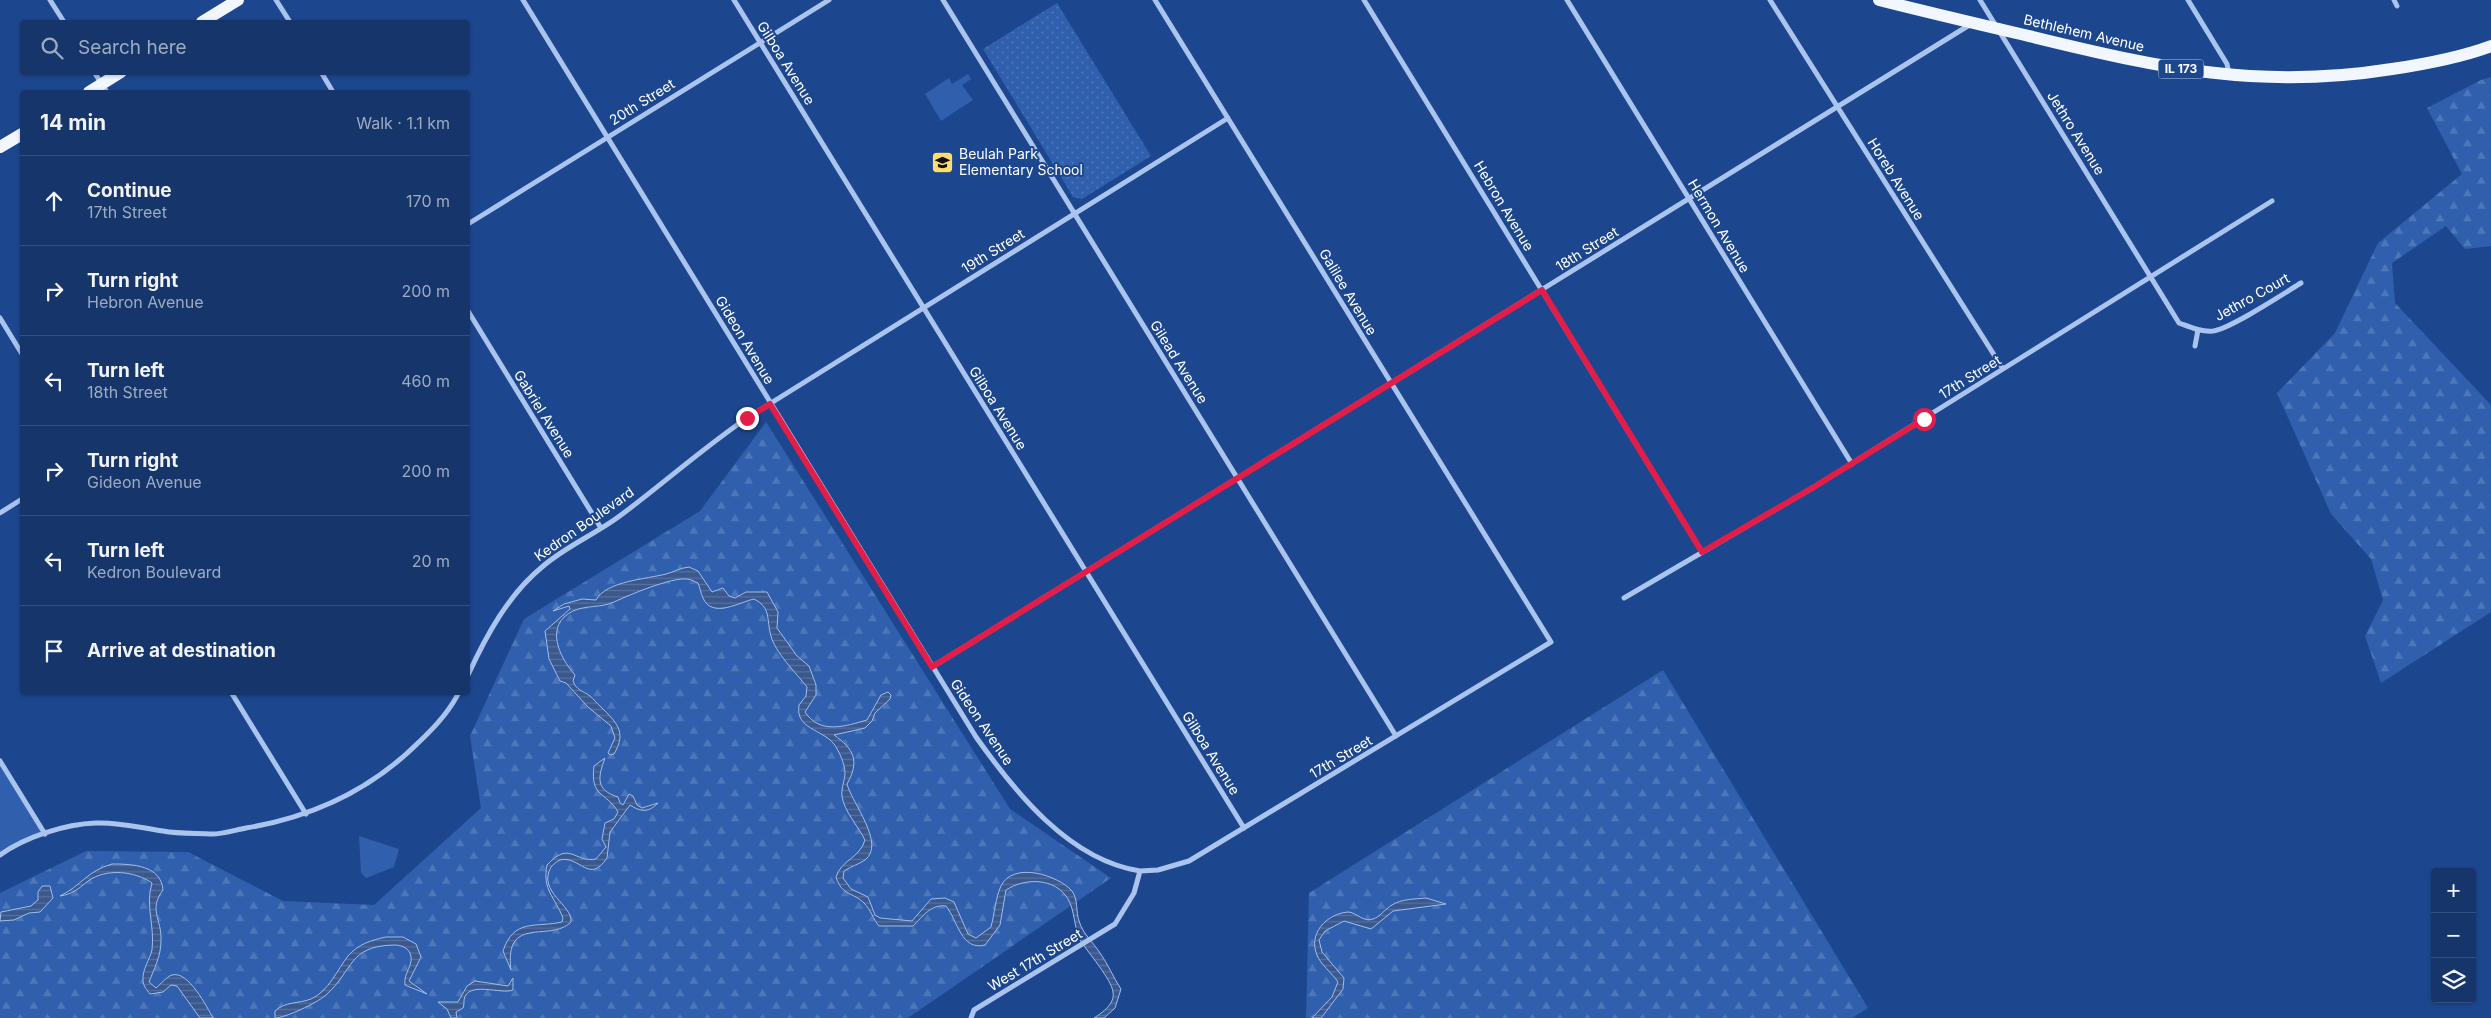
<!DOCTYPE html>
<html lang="en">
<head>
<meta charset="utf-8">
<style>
  :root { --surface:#15356b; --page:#1e3d71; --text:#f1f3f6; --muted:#9dabc1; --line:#34507e }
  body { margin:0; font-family:Inter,sans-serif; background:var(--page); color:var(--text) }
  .controls { position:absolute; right:15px; bottom:15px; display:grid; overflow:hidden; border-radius:5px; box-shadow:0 1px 4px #0004 }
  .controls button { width:45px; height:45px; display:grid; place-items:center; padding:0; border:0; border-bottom:1px solid var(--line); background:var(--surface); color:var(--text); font:25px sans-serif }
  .stop { position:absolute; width:15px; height:15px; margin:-11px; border:4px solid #e11d48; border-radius:50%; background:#fff }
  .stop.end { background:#e11d48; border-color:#fff; box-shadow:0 1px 5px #0008 }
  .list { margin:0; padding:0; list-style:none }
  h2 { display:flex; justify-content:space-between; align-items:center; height:65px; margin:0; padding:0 20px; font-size:21px }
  h2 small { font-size:16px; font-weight:400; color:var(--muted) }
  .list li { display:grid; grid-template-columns:32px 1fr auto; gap:15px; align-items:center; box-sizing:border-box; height:90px; padding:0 20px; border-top:1px solid var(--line) }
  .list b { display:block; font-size:19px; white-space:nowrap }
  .list p { margin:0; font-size:16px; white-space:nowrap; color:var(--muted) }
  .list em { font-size:16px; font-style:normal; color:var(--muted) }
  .icon { flex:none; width:28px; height:28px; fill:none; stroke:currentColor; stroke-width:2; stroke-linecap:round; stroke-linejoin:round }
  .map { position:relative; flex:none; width:2491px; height:1018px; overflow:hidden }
  .search { position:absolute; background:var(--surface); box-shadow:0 1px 4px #0004; left:20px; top:20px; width:450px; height:55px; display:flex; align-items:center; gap:12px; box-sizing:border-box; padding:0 18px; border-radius:5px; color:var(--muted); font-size:19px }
  .panel { position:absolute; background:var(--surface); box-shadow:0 1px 4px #0004; left:20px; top:90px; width:450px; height:605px; border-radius:5px }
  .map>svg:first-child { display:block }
  .grass { fill:url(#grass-dots) }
  .forest { fill:url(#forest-firs) }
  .park { fill:#2f5fad }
  .water { fill:url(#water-rules); stroke:#9ebeef }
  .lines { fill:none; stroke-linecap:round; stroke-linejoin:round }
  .street { stroke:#abc4ee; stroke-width:5 }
  .primary { stroke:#f1f6ff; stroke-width:12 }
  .route { stroke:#e11d48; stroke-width:6 }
  .labels { text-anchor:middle; stroke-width:4; stroke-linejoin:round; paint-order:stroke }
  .shield { fill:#1c478f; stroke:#bbc8dd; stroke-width:1 }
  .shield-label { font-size:12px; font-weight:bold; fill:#fff }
  .street-label { font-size:14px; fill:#fff; stroke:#1c478f }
  .poi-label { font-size:14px; fill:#fff; stroke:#1c478f; text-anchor:start }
</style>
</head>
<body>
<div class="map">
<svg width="2491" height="1018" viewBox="0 0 2491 1018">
  <defs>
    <pattern id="grass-dots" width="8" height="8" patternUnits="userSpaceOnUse" patternTransform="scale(1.25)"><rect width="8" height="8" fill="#2f5fad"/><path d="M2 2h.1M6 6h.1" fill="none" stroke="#4e77b9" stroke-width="1.8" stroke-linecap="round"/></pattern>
    <pattern id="forest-firs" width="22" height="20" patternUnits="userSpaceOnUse" patternTransform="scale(1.25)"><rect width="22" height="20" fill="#2f5fad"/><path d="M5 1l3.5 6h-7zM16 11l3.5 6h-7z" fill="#4e77b9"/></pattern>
    <pattern id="water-rules" width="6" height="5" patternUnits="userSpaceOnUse" patternTransform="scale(1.25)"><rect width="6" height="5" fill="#3a588e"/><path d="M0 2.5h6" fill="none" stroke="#58719f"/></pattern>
  </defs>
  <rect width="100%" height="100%" fill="#1c478f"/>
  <path class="grass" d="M1057 3 1151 156 1082 199 1073 197 983 49Z"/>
  <path class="forest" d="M2491 77V246L2465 249 2446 226 2392 263 2395 303 2491 405V612L2381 683 2365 636 2383 600 2371 559 2331 514 2277 393 2335 333 2378 243 2462 174 2427 108 2481 80Z
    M766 422 1010 809 1111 878 908 1018H0V893L86 851 188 852 283 901 374 905 481 808 470 736 524 619 700 511Z
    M1663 670 1868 1008 1852 1018H1306L1309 893Z"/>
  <path class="park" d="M968 74 971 79 962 85 973 100 941 121 925 94 949 78 952 84Z
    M0 761 45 834 0 855Z
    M359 836 399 849 394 867 366 878 361 873Z"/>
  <path class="water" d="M689 567 698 571 712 592 723 588 729 596 735 598 746 592H767L778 612 777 628 797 656 809 666 816 685V695L805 712C820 735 846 726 867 720L881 695 888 692 891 695 890 699 875 713 872 721 865 728 834 735C854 749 860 761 847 784 852 803 886 844 865 860 859 864 850 867 844 871L843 878 851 889 868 897 875 915 880 918 912 921 931 899 945 898 954 902 968 934 976 938 991 927C994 916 996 896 1001 886 1013 861 1058 875 1072 891 1078 899 1076 912 1079 921 1083 934 1093 942 1100 953 1108 964 1113 977 1121 989L1115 1008 1104 1018H1094C1103 1012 1115 1004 1113 992 1112 980 1087 951 1080 940 1074 928 1075 911 1068 899 1055 877 1024 878 1006 890L1000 925 985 945C961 951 958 921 946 906 931 904 923 916 913 926H879C873 919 871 910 864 903 853 892 842 896 836 877 841 860 860 858 865 840 858 826 844 811 842 796 841 788 845 780 845 773 845 764 839 751 834 744 822 729 795 729 799 705L806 696 807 687C796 673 775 652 771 636 766 620 772 608 754 599 740 602 712 619 703 598 701 594 700 588 698 583 695 582 691 579 687 579 672 577 629 595 614 602 601 608 586 605 573 611 544 625 559 657 575 675L573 681C577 691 582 690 590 696 594 699 597 704 601 707 617 723 627 732 614 754L610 755 608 753 615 738 611 726 588 707 566 683 560 681 549 659 545 631 570 609 569 606 553 611 564 604 582 599 596 600C606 581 647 579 666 574 674 572 680 568 689 567Z
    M605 758C598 777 595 790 618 797L620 803 623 805 629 794 633 796 637 805 642 808 658 803C648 813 641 812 630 805L610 832 607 858C589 885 580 855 560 860 557 861 553 865 551 867 537 892 573 905 571 922 550 943 504 914 511 970L503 951C514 918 535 928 562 922L563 918C555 897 542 890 547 865 570 840 574 863 596 859L606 847 602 839 605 823 614 819 618 812C606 791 590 798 594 766Z
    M112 864C132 864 161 865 163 890 148 910 162 919 161 941 161 956 154 969 149 982L156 988C161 984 166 977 172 975 188 970 207 1007 213 1018H200L177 986 171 985 163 992 150 994C147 990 143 986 143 980 142 970 150 959 152 950 155 926 145 905 152 883 135 871 106 868 88 881 78 889 73 894 60 896 81 886 87 871 112 864Z
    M42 886H50L53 898 40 912 29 913 14 920 0 921 1 912 31 906 38 900V892Z
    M1426 898 1446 904 1393 911 1371 929 1344 921 1325 931 1319 940 1322 952 1344 978 1343 989 1321 1018H1312L1332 997 1338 982C1333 974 1320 964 1317 955 1308 934 1326 914 1348 912 1356 912 1364 923 1373 919 1380 917 1385 909 1392 905 1401 899 1415 899 1426 898Z
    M386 937H403L416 944 421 957 409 981 427 994 405 985C403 973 415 964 410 953 407 947 400 945 394 945 348 946 354 970 326 995 317 1003 285 1018 275 1018V1011C286 1001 298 1004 311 999 329 991 337 970 348 956 358 944 372 940 386 937Z
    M513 978V990C502 995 467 980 464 1000 464 1003 464 1005 463 1008L456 1012 457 1018H451L447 1009 438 1002H458L467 986 475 981 508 986Z"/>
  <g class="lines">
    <path class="street" d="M50 0 64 22
      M276 0 290 22
      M523 0 976 737C1015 792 1069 860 1140 871
      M734 0 1244 828
      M943 0 1396 736
      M1364 0 1702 552
      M1567 0 1852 464
      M1770 0 2003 369
      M1980 0 2179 323C2190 327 2201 332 2213 331 2230 329 2283 294 2301 283
      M2188 0 2227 64 2229 73
      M2394 0 2397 6
      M94 72 107 92
      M321 72 333 92
      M468 224 829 0
      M468 311 601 528
      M0 318 22 354
      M2195 346 2198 330
      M0 513 22 499
      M1624 598 1814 487 2272 201
      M932 667 1971 24
      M468 675C486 636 508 595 542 567 566 546 596 534 621 515 664 483 703 448 747 418L1228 118
      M231 692 306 814
      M0 761 45 834
      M0 855C25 837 65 824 96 823 119 822 141 828 163 831 179 834 197 833 212 834 223 834 235 830 246 828 313 817 371 790 419 742 434 728 450 711 459 692
      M971 1018 974 1010 1115 924 1134 893 1140 871 1158 870 1189 861 1551 642 1155 0"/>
    <path class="primary" d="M1879 0C1930 13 1982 25 2033 37 2160 68 2261 90 2392 69 2425 64 2459 58 2491 46
      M202 22 238 0
      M89 92 121 72
      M0 147 22 134"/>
  </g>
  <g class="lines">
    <path class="route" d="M747 418 770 404 932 667 1542 290 1702 552 1814 487 1924 419"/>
  </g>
  <defs>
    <symbol id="school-square" viewBox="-11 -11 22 22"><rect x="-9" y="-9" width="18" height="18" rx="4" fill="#fedd68" stroke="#1c478f"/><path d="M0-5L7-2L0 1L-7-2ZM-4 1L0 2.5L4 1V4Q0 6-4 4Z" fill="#111"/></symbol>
  </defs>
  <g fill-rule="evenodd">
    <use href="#school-square" x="930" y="150" width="25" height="25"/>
  </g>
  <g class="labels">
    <rect class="shield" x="2158.5" y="59.5" width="45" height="19" rx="4"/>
    <g class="shield-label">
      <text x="2181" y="73">IL 173</text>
    </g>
    <g class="street-label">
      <text transform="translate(2084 33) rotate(13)" y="5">Bethlehem Avenue</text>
      <text transform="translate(786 63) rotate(58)" y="5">Gilboa Avenue</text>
      <text transform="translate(642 102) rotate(-32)" y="5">20th Street</text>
      <text transform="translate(2076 133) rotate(58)" y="5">Jethro Avenue</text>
      <text transform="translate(1896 179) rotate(58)" y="5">Horeb Avenue</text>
      <text transform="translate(1504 206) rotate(59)" y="5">Hebron Avenue</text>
      <text transform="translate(1719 226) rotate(59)" y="5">Hermon Avenue</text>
      <text transform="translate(1587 249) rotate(-32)" y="5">18th Street</text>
      <text transform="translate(993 251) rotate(-32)" y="5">19th Street</text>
      <text transform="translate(1348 292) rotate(59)" y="5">Galilee Avenue</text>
      <text transform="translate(2252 297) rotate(-29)" y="5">Jethro Court</text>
      <text transform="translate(745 340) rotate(59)" y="5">Gideon Avenue</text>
      <text transform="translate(1179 362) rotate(58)" y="5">Gilead Avenue</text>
      <text transform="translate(1970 377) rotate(-32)" y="5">17th Street</text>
      <text transform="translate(998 408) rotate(58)" y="5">Gilboa Avenue</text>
      <text transform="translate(544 414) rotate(58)" y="5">Gabriel Avenue</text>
      <text transform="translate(584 524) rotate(-35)" y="5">Kedron Boulevard</text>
      <text transform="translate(982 722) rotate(56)" y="5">Gideon Avenue</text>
      <text transform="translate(1211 753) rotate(58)" y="5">Gilboa Avenue</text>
      <text transform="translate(1341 757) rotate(-31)" y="5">17th Street</text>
      <text transform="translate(1035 960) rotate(-31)" y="5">West 17th Street</text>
    </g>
    <g class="poi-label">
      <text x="959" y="159">Beulah Park<tspan x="959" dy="16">Elementary School</tspan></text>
    </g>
  </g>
</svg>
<div class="controls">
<button>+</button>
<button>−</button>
<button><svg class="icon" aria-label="layers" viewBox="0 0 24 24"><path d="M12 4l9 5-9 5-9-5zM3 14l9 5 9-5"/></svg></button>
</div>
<div class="stop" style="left:1924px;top:419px"></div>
<div class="stop end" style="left:747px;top:418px"></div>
<div class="search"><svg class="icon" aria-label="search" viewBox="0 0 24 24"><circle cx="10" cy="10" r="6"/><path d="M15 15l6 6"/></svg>Search here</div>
<section class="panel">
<h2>14 min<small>Walk · 1.1 km</small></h2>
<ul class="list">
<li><svg class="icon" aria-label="ahead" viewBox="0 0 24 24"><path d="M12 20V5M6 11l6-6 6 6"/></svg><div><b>Continue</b><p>17th Street</p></div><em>170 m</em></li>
<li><svg class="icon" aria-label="right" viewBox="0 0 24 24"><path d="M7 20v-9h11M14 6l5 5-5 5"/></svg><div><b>Turn right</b><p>Hebron Avenue</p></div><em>200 m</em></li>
<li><svg class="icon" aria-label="left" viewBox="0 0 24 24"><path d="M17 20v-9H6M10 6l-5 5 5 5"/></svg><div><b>Turn left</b><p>18th Street</p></div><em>460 m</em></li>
<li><svg class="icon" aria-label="right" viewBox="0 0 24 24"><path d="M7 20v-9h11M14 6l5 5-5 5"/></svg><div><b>Turn right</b><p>Gideon Avenue</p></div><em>200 m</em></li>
<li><svg class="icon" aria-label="left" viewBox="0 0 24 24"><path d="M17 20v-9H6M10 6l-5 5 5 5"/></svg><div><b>Turn left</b><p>Kedron Boulevard</p></div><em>20 m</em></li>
<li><svg class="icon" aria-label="arrive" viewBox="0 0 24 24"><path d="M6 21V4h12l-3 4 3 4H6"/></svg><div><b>Arrive at destination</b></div></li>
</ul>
</section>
</div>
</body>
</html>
